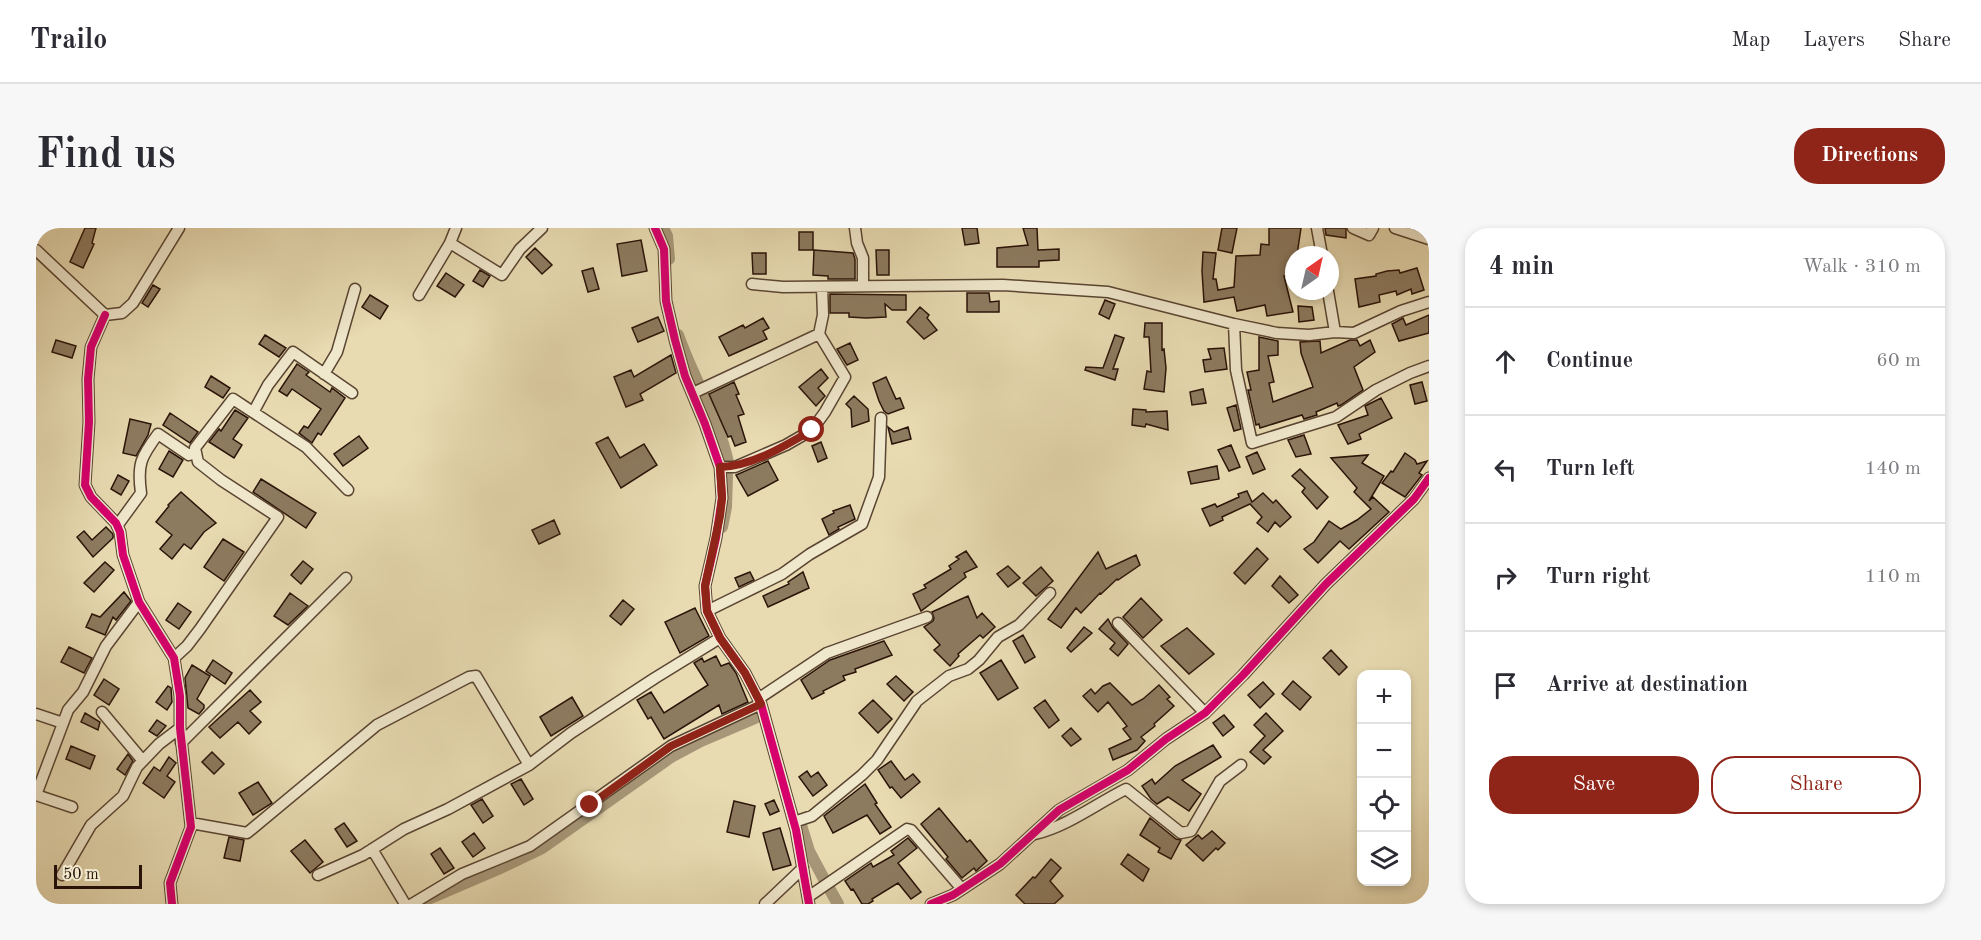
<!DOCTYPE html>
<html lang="en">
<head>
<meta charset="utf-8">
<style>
  :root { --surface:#fff; --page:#f7f7f7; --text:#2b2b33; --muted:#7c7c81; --line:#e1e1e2; --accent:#8f2418 }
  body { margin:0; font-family:"Old Standard TT",serif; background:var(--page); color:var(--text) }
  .controls { position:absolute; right:18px; bottom:18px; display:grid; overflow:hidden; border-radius:12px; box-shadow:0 3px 9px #0003 }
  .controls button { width:54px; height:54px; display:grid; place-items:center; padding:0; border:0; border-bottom:2px solid var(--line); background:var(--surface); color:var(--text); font:30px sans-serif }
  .compass { position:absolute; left:1249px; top:18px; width:54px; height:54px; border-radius:50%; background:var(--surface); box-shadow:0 3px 9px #0003; rotate:34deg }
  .scale { position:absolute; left:18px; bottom:15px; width:88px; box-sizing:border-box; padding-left:6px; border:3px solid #2a1308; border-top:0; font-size:16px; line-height:21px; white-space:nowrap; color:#2a1308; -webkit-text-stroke:4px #f0e8cd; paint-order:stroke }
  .stop { position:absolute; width:18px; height:18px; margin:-14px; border:4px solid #8f2418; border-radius:50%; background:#fff }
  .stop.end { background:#8f2418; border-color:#fff; box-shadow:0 2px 6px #0008 }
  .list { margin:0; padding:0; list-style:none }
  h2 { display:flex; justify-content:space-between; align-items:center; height:78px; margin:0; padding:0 24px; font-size:26px }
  h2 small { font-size:20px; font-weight:400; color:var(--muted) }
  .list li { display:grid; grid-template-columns:39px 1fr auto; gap:18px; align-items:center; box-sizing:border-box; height:108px; padding:0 24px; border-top:2px solid var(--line) }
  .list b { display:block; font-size:22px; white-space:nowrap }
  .list em { font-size:20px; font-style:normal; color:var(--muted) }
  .actions { display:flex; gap:12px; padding:18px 24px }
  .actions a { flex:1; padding:14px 0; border:2px solid var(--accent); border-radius:24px; text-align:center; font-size:21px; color:var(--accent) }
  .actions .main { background:var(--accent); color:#fff }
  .icon { flex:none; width:33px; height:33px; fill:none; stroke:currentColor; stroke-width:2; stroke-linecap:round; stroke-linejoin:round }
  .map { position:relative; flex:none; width:1393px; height:676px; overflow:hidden; border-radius:24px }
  header { display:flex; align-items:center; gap:36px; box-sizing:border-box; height:84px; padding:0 30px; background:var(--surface); border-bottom:2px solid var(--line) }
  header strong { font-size:28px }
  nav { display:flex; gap:33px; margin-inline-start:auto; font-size:21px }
  .intro { display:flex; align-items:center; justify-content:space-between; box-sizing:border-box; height:144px; padding:0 36px }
  h1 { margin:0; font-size:42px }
  .button { padding:15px 27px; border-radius:24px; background:var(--accent); color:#fff; font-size:21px; font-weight:700 }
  main { display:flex; gap:36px; padding:0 36px }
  aside { flex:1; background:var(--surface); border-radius:24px; box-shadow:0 3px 9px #0003 }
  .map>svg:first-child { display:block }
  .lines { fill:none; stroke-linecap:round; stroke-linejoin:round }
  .canal { stroke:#a79778; stroke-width:12 }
  .building { fill:#8d7b60; stroke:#2a1308; stroke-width:1.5 }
  .street-casing { stroke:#5a4532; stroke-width:13 }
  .street { stroke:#f0e8cd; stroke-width:10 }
  .cycleway-casing { stroke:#f0e8cd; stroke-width:11 }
  .cycleway { stroke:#d6006c; stroke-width:8 }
  .route { stroke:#8f2418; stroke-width:8 }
</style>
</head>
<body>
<header>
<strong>Trailo</strong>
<nav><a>Map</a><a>Layers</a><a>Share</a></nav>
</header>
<div class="intro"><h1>Find us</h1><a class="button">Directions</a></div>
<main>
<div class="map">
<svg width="1393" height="676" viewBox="0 0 1393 676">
  <rect width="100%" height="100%" fill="#e8dbb2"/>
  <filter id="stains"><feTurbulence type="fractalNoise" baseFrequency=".00333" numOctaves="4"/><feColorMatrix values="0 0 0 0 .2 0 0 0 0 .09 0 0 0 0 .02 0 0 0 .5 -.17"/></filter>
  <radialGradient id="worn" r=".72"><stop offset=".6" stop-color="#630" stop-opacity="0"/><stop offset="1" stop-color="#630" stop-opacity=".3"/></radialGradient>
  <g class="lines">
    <path class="canal" d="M627 0 631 8 633 31
      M642 107C657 150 682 189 692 234
      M686 299 690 279 691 247
      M765 597 773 623 789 653
      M793 660 802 676
      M385 674 462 641 506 620 635 529 665 513 719 490"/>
  </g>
  <path class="building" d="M49 0H60L56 15 58 16 47 40 34 34Z
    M926 0H941L943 15 929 17Z
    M987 0H1001L1002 22 1023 21V32L1003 33V39H961V20L992 17Z
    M1186 0H1201L1196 25 1182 22Z
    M1233 0H1265L1261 27H1258V49L1248 48 1257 84 1231 88 1229 77 1201 83 1198 69 1168 74 1166 43 1167 24 1180 25 1177 51H1180L1182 62 1198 59 1200 28 1224 27 1225 16 1233 17Z
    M1289 0H1310V10L1290 7Z
    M763 4H777V22H763Z
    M605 12 611 43 586 48 581 16Z
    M499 20 516 37 506 46 490 29Z
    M778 22 817 25 819 31V51H792V48L777 47Z
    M840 22H853V47H841Z
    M716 25H730V46H717Z
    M557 40 563 61 552 64 546 43Z
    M1381 40 1388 62 1376 66 1375 61 1361 67 1360 63 1343 67 1344 74 1323 79 1319 51 1340 48V46L1351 43 1363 42 1364 45Z
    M444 42 454 48 447 59 437 53Z
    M410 45 428 57 419 69 401 58Z
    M117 57 124 61 112 79 106 75Z
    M931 65H953L954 74 963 73V84H931Z
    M794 66 870 67V82H856L849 76 850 89 830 90 813 89V85H794Z
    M334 67 352 78 344 91 326 79Z
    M1069 72 1079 76 1073 91 1063 86Z
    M1262 78 1276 79 1278 92 1263 94Z
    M884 79 893 87 891 90 901 102 888 111 871 94Z
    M1393 87V105L1363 113 1356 96 1367 90 1370 97Z
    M622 89 628 103 602 114 596 100Z
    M727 90 733 100 727 103 731 111 693 128 683 109 707 97 709 100Z
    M1109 95H1126V122L1128 121 1130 140 1128 164 1108 161 1111 143 1115 144 1113 109H1108Z
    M229 107 250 120 243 129 223 116Z
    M1079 107 1088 110 1077 141H1082L1079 152 1049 142 1050 139 1067 140Z
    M1223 109 1242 113V127L1232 128 1238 154 1233 155 1237 174 1277 159 1265 125 1264 114 1284 113 1285 125 1314 112H1321L1324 118 1334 112 1339 124 1318 139 1327 162 1305 177 1302 178 1301 175 1280 184 1281 187 1268 191 1266 187 1224 200 1223 196 1220 197 1212 162H1215L1211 144 1223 142Z
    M20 112 40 118 36 130 16 124Z
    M814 115 822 132 811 137 801 121Z
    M1188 120 1191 141 1169 144 1167 132 1175 131 1172 121Z
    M635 127 640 145 604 166 607 172 590 179 578 149 595 142 598 149Z
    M261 136 273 144 270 147 294 164 296 160 309 170 285 207 282 205 276 215 263 205 268 198 272 200 285 181 256 161 251 168 243 163Z
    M785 141 792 150 782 160 789 168 780 178 763 159Z
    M175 148 194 160 187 170 169 159Z
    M850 149 860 171 864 170 868 180 852 186 848 183 843 173 837 155Z
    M698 154 703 166 700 167 708 186 702 188 710 214 699 218 695 208 692 209 673 166Z
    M1386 154 1391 173 1379 176 1374 157Z
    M1167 161 1170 175 1156 177 1154 164Z
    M818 168 832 181 833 193 816 199 815 181 810 176Z
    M1345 170 1356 190 1323 206 1325 211 1312 216 1302 197 1332 187 1329 178Z
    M1200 177 1205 201 1198 203 1191 180Z
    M1097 181 1110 182V184L1131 183 1132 202 1110 196 1109 199 1096 197Z
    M199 182 212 190 197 211 206 217 198 230 173 214 183 201 185 203Z
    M134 185 162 204 154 215 127 197Z
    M94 191 115 196 112 207 100 228 87 225Z
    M852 199 858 204 872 199 875 211 856 216Z
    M1268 207 1275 226 1260 229 1252 212Z
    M323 208 332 220 307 238 298 226Z
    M572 209 584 230 608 216 621 237 585 260 560 215Z
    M785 214 791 230 782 234 776 218Z
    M1195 217 1204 239 1193 243 1182 222Z
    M133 223 147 232 137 249 123 241Z
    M1221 224 1229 241 1217 246 1210 229Z
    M1369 225 1379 232 1381 236 1391 233 1383 245 1386 247 1369 269 1346 255 1355 243 1357 244Z
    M1332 227 1326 235 1348 248 1333 273 1337 269 1353 284 1313 321 1304 313 1282 335 1268 321 1278 314 1293 293 1305 301 1321 292 1335 281 1318 264 1321 260 1295 230Z
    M732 233 742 252 712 268 700 247Z
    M1181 238 1183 251 1155 256 1152 244Z
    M1264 241 1292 269 1281 281 1266 264 1269 260 1256 248Z
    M82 247 93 253 85 267 75 261Z
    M225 251 280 285 270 300 217 264Z
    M1211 263 1216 274 1227 265 1237 275 1240 272 1255 289 1244 299 1239 294 1232 304 1221 295 1226 289 1214 276 1186 289 1187 292 1174 298 1166 281 1179 276 1181 279 1203 269 1202 266Z
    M145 264 180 295 168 304 155 321 148 316 136 331 124 321 136 307 120 294 133 278 132 277Z
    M814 277 819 291 802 299 803 301 793 307 786 291 798 285 797 283Z
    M518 292 524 306 503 316 496 302Z
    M70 299 77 306V310L57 329 41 309 48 303 56 312Z
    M187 311 208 324 188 353 168 339Z
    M1221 320 1232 331 1209 356 1198 345Z
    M930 323 941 339 928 345 930 349 885 383 877 366 890 360 888 357 915 341 913 338 923 331 920 329Z
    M1062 324 1070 341 1100 327 1104 337 1082 352 1081 351 1065 366 1064 365 1045 385 1040 380 1025 400 1012 391Z
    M267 333 277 341 265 356 255 347Z
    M69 334 78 342 58 364 48 355Z
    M972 338 984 350 972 359 961 346Z
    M1005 339 1017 353 1000 368 987 355Z
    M714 344 718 352 703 359 699 350Z
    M767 344 773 360 732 379 727 368 753 356 752 354Z
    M1244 348 1262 367 1253 375 1236 358Z
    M88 364 95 373 80 392 77 389 69 407 50 399 56 386 64 389Z
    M254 365 272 378 252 397 238 388Z
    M932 368 941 390 946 385 959 399 947 410 944 407 922 426 923 428 914 438 898 422 904 417 888 399 897 393 898 390 896 384Z
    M1105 370 1126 392 1107 410 1087 389Z
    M587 372 598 381 585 397 574 388Z
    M142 375 155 384 143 401 130 392Z
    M659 380 673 408 644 425 629 394Z
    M1072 391 1077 400 1092 416 1082 428 1074 421 1079 415 1063 401Z
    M1048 399 1056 405 1035 424 1031 420Z
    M1151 400 1178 426 1153 446 1125 418Z
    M987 407 999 429 989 435 977 413Z
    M848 413 856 427 819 441 820 444 807 448 809 452 787 463 788 465 776 471 765 452 794 432Z
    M33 419 56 430 48 445 25 434Z
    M1295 422 1311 439 1303 447 1287 430Z
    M680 428 685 438 693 435 700 445 712 474 686 486 683 477 628 511 615 489 612 491 601 472 615 464 628 485 672 457 658 435 666 430 668 434Z
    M177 432 196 445 189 456 170 443Z
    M965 432 982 460 962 472 944 445Z
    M156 437 174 448 161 471 168 477V480L163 486 152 480 149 450Z
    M860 448 877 464 868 473 851 456Z
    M68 451 83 461 73 477 58 467Z
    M1257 453 1275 469 1264 482 1246 466Z
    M1227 454 1238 466 1224 480 1212 467Z
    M1074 455 1096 477 1107 471 1123 457 1134 469 1131 471 1138 478 1118 496 1119 498 1105 509 1109 513 1101 522 1077 532 1073 521 1095 511 1087 501 1091 498 1072 474 1062 484 1047 468 1055 461 1059 466 1067 458Z
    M132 458 135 460 136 474 131 482 120 474Z
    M214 462 225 474 214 483 225 494 213 506 202 494 184 510 173 499Z
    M536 469 547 488 515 508 504 489Z
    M837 472 856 491 842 505 823 485Z
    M1009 472 1023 492 1013 500 998 480Z
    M49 485 64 494 62 502 45 494Z
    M1230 485 1247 503 1227 522 1235 529 1228 536 1214 524 1229 508 1218 497Z
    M1188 487 1198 499 1187 508 1177 495Z
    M121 492 130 498 121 508 113 503Z
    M1035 500 1045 511 1035 518 1026 508Z
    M1177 517 1185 529 1146 552 1165 566 1153 583 1132 569 1121 576 1115 571 1106 558 1116 551 1119 556 1139 538Z
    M35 518 59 528 54 541 30 531Z
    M176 524 188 536 178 546 166 534Z
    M92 526 97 533 89 547 81 541Z
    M133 529 140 535 131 548 139 554 128 570 107 555 118 539 124 543Z
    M855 533 869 552 877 546 884 554 865 570 856 559 854 560 842 542Z
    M771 543 775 549 782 544 791 557 777 568 763 549Z
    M485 551 497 571 488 577 475 556Z
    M222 554 236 575 217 587 203 565Z
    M829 556 841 575 839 576 855 599 844 606 831 587 797 605 788 588Z
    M446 571 457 588 447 595 435 577Z
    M738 572 743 583 734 587 729 576Z
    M698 573 719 578 713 609 691 604Z
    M903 580 931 614 934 612 951 633 940 643 938 640 926 650 910 631 912 629 885 596Z
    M1114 590 1140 611 1145 612 1135 631 1122 624 1124 620 1104 607Z
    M308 595 321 613 311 619 299 601Z
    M744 600 755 637 737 642 727 605Z
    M1176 603 1189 615 1182 622 1180 620 1167 633 1150 617 1162 607 1166 611Z
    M438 605 449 620 437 629 426 614Z
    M193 609 208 612 204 633 188 630Z
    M872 610 881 620 862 635 885 664 875 671 862 655 836 671 837 673 832 676H826L817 661 815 662 809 653 835 635 837 639 858 627 855 623Z
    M269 612 287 634 274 645 255 623Z
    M404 620 418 640 408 646 395 626Z
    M1092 626 1113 641 1107 653 1085 636Z
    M1015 631 1025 640 1014 653 1027 668 1018 676H989L980 667 997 649 999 650Z"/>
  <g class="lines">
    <defs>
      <path id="street" d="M619 0 628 21 630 73 639 112 649 148 669 196 684 239 686 270 680 310 669 358 671 383 684 410 709 445 725 476 760 602 773 676
        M819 0 821 15 827 30V58
        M1281 0 1286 27
        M1317 0 1333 7 1337 0
        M1359 0 1393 11
        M414 15 420 0
        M0 22 69 87 86 85 97 75 143 0
        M716 56 747 59 967 57 1072 64 1198 96 1241 105 1273 107 1299 104
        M1292 63 1299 104 1318 105 1365 83 1393 74
        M383 67 414 15 466 47 484 21 506 0
        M69 87 55 119 52 151 53 194 49 257 55 269 80 295 84 304 87 327 103 374 138 430 144 468V500L155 599 134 655 136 676
        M1198 96 1200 142 1216 215 1300 189 1340 162 1374 145 1393 138
        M288 146 301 124 319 61
        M657 165 783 106 787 87 786 59
        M218 183 232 157 257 124 316 165
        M684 239H699L750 217 776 202 789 184 809 149 783 106
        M81 298 105 265C101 236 105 229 122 206L153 227 159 224
        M671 383 746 346 774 326 826 296 843 249 845 190
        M1082 395 1169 485
        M138 430 151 418 164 401 242 289 185 252 162 234 159 220 197 171 270 219 312 262
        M722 471 791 425 891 389
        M66 484 107 533
        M0 486 27 495
        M145 515 310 350
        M36 579 0 567 32 482 47 464 70 418 103 374
        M758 594 776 588 826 547 841 532 881 473 913 448 932 441 943 432 962 409 983 397 1014 365
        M155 595 211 605 341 497 433 449 440 448 493 537
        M999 606C1032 598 1060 576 1090 561L1145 605 1155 603 1184 553 1205 537
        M336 621 369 676
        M26 647 55 597 87 568 101 539 123 516 144 500
        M282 647 327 627 368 601 412 581 493 537 535 505 619 450 684 410
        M772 669 871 601 875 602 926 661
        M376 676 426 646 494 618 635 518 725 476
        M729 676 767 640
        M895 676 917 667 964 636 1023 582 1092 542 1130 511 1169 485 1207 447 1290 356 1378 271 1393 250"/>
    </defs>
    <use href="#street" class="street-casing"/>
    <use href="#street" class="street"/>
    <defs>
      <path id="cycleway" d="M619 0 628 21 630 73 639 112 649 148 669 196 684 239 686 270 680 310 669 358 671 383 684 410 709 445 725 476 760 602 773 676
        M69 87 55 119 52 151 53 194 49 257 55 269 80 295 84 304 87 327 103 374 138 430 144 468V500L155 599 134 655 136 676
        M895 676 917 667 964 636 1023 582 1092 542 1130 511 1169 485 1207 447 1290 356 1378 271 1393 250"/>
    </defs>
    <use href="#cycleway" class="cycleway-casing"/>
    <use href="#cycleway" class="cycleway"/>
  </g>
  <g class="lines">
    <path class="route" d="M554 577 635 518 725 476 709 445 684 410 671 383 669 358 684 288 686 270 684 239C716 238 749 218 776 202"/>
  </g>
  <rect width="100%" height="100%" filter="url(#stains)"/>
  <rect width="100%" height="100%" fill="url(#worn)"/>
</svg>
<div class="controls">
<button>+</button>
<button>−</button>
<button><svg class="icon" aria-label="locate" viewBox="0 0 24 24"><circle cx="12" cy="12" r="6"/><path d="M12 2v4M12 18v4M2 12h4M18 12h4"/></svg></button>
<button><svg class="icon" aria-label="layers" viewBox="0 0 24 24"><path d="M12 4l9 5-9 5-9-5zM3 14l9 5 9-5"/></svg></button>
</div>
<svg class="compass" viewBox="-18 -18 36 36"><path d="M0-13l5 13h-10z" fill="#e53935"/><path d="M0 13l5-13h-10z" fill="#7c7c81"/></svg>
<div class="scale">50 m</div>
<div class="stop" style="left:776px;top:202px"></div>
<div class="stop end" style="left:554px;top:577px"></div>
</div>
<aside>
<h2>4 min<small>Walk · 310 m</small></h2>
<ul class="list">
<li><svg class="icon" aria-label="ahead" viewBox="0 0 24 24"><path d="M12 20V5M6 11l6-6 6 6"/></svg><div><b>Continue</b></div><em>60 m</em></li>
<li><svg class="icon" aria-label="left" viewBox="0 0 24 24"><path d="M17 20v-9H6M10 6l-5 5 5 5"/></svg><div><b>Turn left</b></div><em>140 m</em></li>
<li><svg class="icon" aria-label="right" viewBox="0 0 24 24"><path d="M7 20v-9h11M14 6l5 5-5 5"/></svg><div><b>Turn right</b></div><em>110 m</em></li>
<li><svg class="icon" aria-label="arrive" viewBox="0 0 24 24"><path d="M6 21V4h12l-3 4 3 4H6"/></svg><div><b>Arrive at destination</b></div></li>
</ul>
<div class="actions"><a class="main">Save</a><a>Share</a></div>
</aside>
</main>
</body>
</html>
